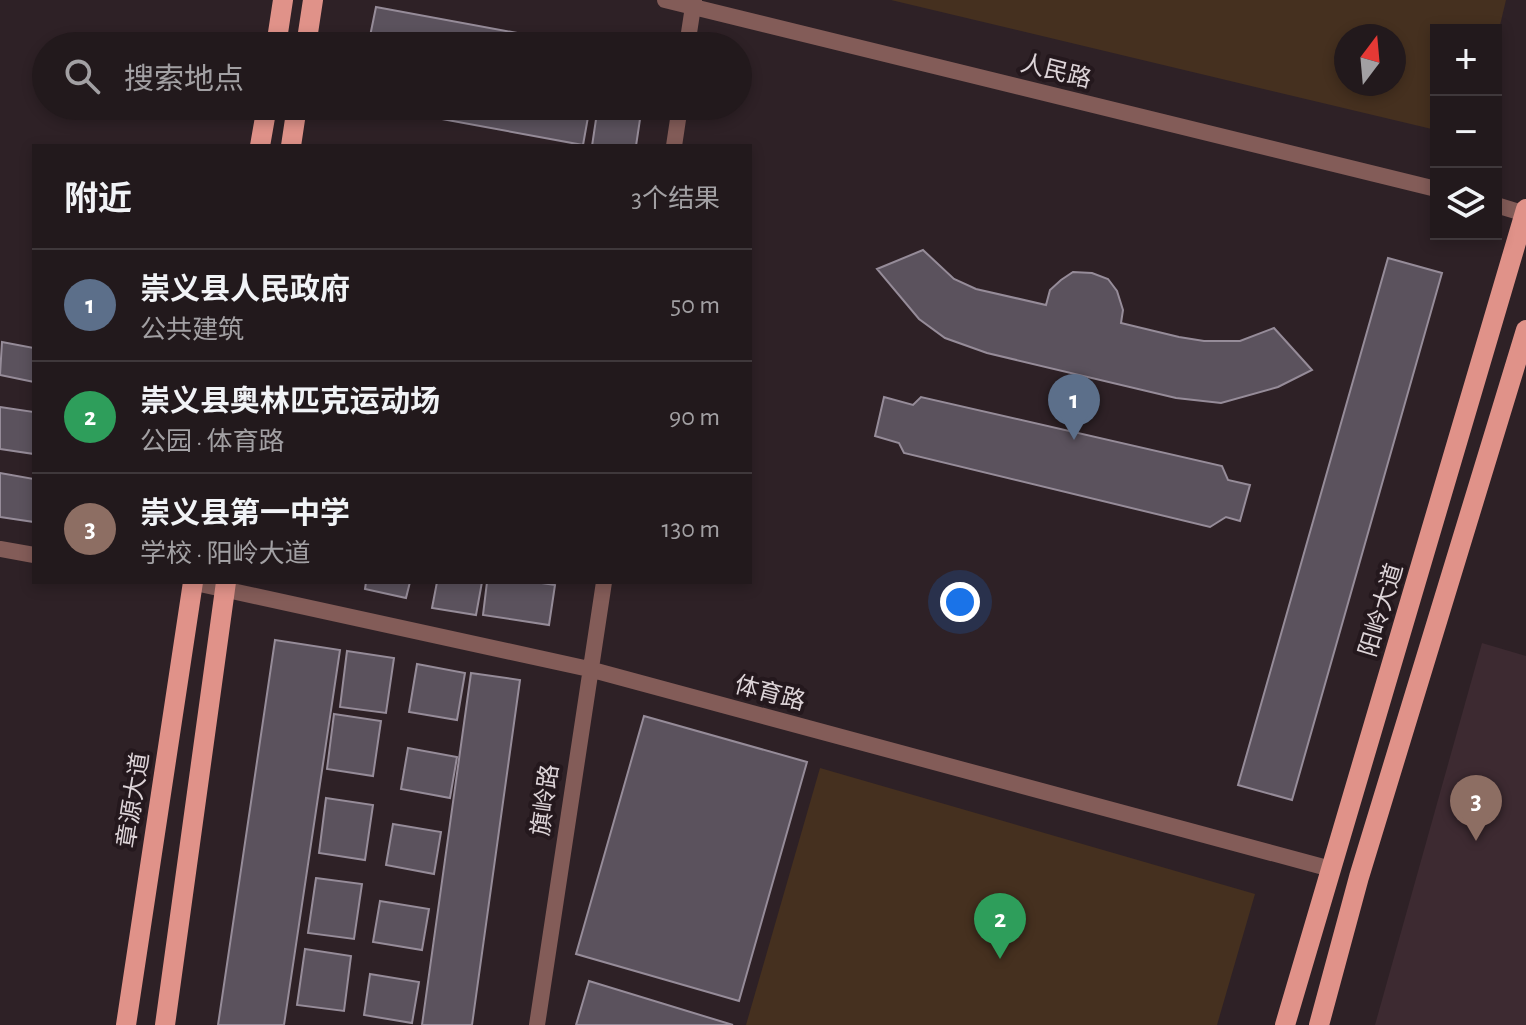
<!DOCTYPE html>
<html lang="zh">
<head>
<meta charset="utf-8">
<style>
  :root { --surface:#22191c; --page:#2a2225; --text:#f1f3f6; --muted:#a2a0a3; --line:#3f383b; --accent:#2563eb }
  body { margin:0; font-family:"Alegreya Sans","Noto Sans SC",sans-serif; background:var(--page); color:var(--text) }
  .controls { position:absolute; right:24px; top:24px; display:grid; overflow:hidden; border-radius:0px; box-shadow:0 4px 12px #0003 }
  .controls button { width:72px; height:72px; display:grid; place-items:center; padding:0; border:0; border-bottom:2px solid var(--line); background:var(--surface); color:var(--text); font:40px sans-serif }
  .compass { position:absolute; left:1334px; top:24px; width:72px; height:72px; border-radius:50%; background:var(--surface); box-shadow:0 4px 12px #0003; rotate:16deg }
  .you { position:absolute; left:960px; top:602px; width:28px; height:28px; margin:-20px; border:6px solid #fff; border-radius:50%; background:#1a73e8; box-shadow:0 0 0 12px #1a73e833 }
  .badge { display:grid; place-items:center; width:52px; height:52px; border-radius:50%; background:var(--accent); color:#fff; font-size:26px; font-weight:700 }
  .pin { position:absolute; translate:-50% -66px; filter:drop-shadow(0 2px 4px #0008) }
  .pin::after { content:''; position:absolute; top:42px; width:28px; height:24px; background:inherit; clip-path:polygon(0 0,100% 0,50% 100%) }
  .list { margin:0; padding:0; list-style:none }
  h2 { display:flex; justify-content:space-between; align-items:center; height:104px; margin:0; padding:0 32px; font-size:34px }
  h2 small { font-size:26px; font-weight:400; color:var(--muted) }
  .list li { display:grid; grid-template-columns:52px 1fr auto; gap:24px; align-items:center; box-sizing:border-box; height:112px; padding:0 32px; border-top:2px solid var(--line) }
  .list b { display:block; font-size:30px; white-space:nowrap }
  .list p { margin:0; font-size:26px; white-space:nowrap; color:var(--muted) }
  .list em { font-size:26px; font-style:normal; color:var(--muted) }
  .icon { flex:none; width:44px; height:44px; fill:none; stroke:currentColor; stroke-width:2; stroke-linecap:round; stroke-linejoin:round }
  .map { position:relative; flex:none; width:1526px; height:1025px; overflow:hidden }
  .search { position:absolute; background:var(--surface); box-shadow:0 4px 12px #0003; left:32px; top:32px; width:720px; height:88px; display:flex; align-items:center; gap:20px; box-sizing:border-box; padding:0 28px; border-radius:44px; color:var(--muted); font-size:30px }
  .panel { position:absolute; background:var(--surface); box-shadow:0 4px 12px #0003; left:32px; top:144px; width:720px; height:440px; border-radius:0px }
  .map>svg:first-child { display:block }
  .built { fill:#3d2a31 }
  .green { fill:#45301f; fill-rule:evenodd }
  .building { fill:#5b525d; stroke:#968c99; stroke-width:2 }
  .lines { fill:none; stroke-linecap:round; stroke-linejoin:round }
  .tertiary { stroke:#835c58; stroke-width:16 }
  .primary { stroke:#e09289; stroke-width:20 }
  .labels { text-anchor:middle; stroke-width:8; stroke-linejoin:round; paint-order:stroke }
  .street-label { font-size:24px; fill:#ddd4d8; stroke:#24181d }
</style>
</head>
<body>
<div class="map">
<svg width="1526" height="1025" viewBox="0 0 1526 1025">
  <rect width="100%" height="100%" fill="#2e2126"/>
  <path class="built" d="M1482 643 1526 656V1025H1375Z"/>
  <path class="green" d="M891 0H1506L1496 42V30H1436V130ZM1346 36H1394V84H1346Z
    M820 768 1255 894 1217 1025H746Z"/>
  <path class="building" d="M376 7 588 46H368Z
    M371 106H590L583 145Z
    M598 106H642L636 146H592Z
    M923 250 954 279 976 289 1046 305 1050 290 1061 280 1073 272 1092 273 1108 279 1117 291 1123 310 1121 323 1179 337 1204 341H1240L1274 328 1312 370 1278 387 1221 403 1176 398 987 353 945 338 919 319 877 269Z
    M1388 258 1442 273 1292 800 1238 785Z
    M2 342 34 348V382L0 375Z
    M884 397 913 405 921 397 1222 466 1228 480 1250 485 1240 521 1226 517 1210 527 904 453 899 443 875 436Z
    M0 407 34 412V454L0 449Z
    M0 473 34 479V522L0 517Z
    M366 582H410L406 598 365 589Z
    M437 582H482L476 615 432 608Z
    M487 582H535L555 585 549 625 483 615Z
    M275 640 340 650 284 1025H218Z
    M347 651 394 658 386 713 340 707Z
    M417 664 465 673 457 720 409 712Z
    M471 673 520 680 472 1025H422Z
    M334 714 381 721 373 776 327 769Z
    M644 716 807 762 739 1001 576 954Z
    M408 748 457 757 450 798 401 789Z
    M326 798 373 805 365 860 319 853Z
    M393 824 441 832 434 874 386 865Z
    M316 878 362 884 354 939 308 933Z
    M380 901 429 909 422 950 373 942Z
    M305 949 351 956 344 1011 297 1005Z
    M370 974 419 982 412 1023 364 1015Z
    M589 981 733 1025H576Z"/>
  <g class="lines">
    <path class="tertiary" d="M665 0 1436 189
      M687 46 694 0
      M674 146 680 106
      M1496 205 1526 214
      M0 549 34 555
      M191 582 589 669 1331 869
      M537 1025 604 582"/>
    <path class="primary" d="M276 46 283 0
      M306 46 313 0
      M260 146 267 106
      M291 146 297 106
      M126 1025 193 582
      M165 1025 226 582
      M1285 1025 1526 209
      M1319 1025 1359 877 1526 330"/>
  </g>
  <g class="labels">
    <g class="street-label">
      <text transform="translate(1056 71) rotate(14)" y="8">人民路</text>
      <text transform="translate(1381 610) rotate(-73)" y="8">阳岭大道</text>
      <text transform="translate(770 693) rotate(15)" y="8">体育路</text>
      <text transform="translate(133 800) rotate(-81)" y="8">章源大道</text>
      <text transform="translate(545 800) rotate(-82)" y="8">旗岭路</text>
    </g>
  </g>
</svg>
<div class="controls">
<button>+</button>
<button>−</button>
<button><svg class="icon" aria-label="layers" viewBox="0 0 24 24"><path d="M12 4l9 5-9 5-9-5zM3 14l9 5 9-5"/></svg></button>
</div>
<svg class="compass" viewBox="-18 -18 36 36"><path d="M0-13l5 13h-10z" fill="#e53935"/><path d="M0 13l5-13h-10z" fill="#a2a0a3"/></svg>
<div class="you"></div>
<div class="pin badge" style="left:1074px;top:440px;background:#5c6f8a">1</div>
<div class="pin badge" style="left:1000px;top:959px;background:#2e9e5b">2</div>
<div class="pin badge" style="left:1476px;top:841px;background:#8d6e63">3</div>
<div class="search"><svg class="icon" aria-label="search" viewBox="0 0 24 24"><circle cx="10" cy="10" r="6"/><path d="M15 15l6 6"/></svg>搜索地点</div>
<section class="panel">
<h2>附近<small>3个结果</small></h2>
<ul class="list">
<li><span class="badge" style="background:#5c6f8a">1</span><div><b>崇义县人民政府</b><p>公共建筑</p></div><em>50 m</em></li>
<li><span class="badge" style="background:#2e9e5b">2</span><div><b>崇义县奥林匹克运动场</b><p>公园 · 体育路</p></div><em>90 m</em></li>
<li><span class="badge" style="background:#8d6e63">3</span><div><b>崇义县第一中学</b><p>学校 · 阳岭大道</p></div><em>130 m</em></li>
</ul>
</section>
</div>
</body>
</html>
